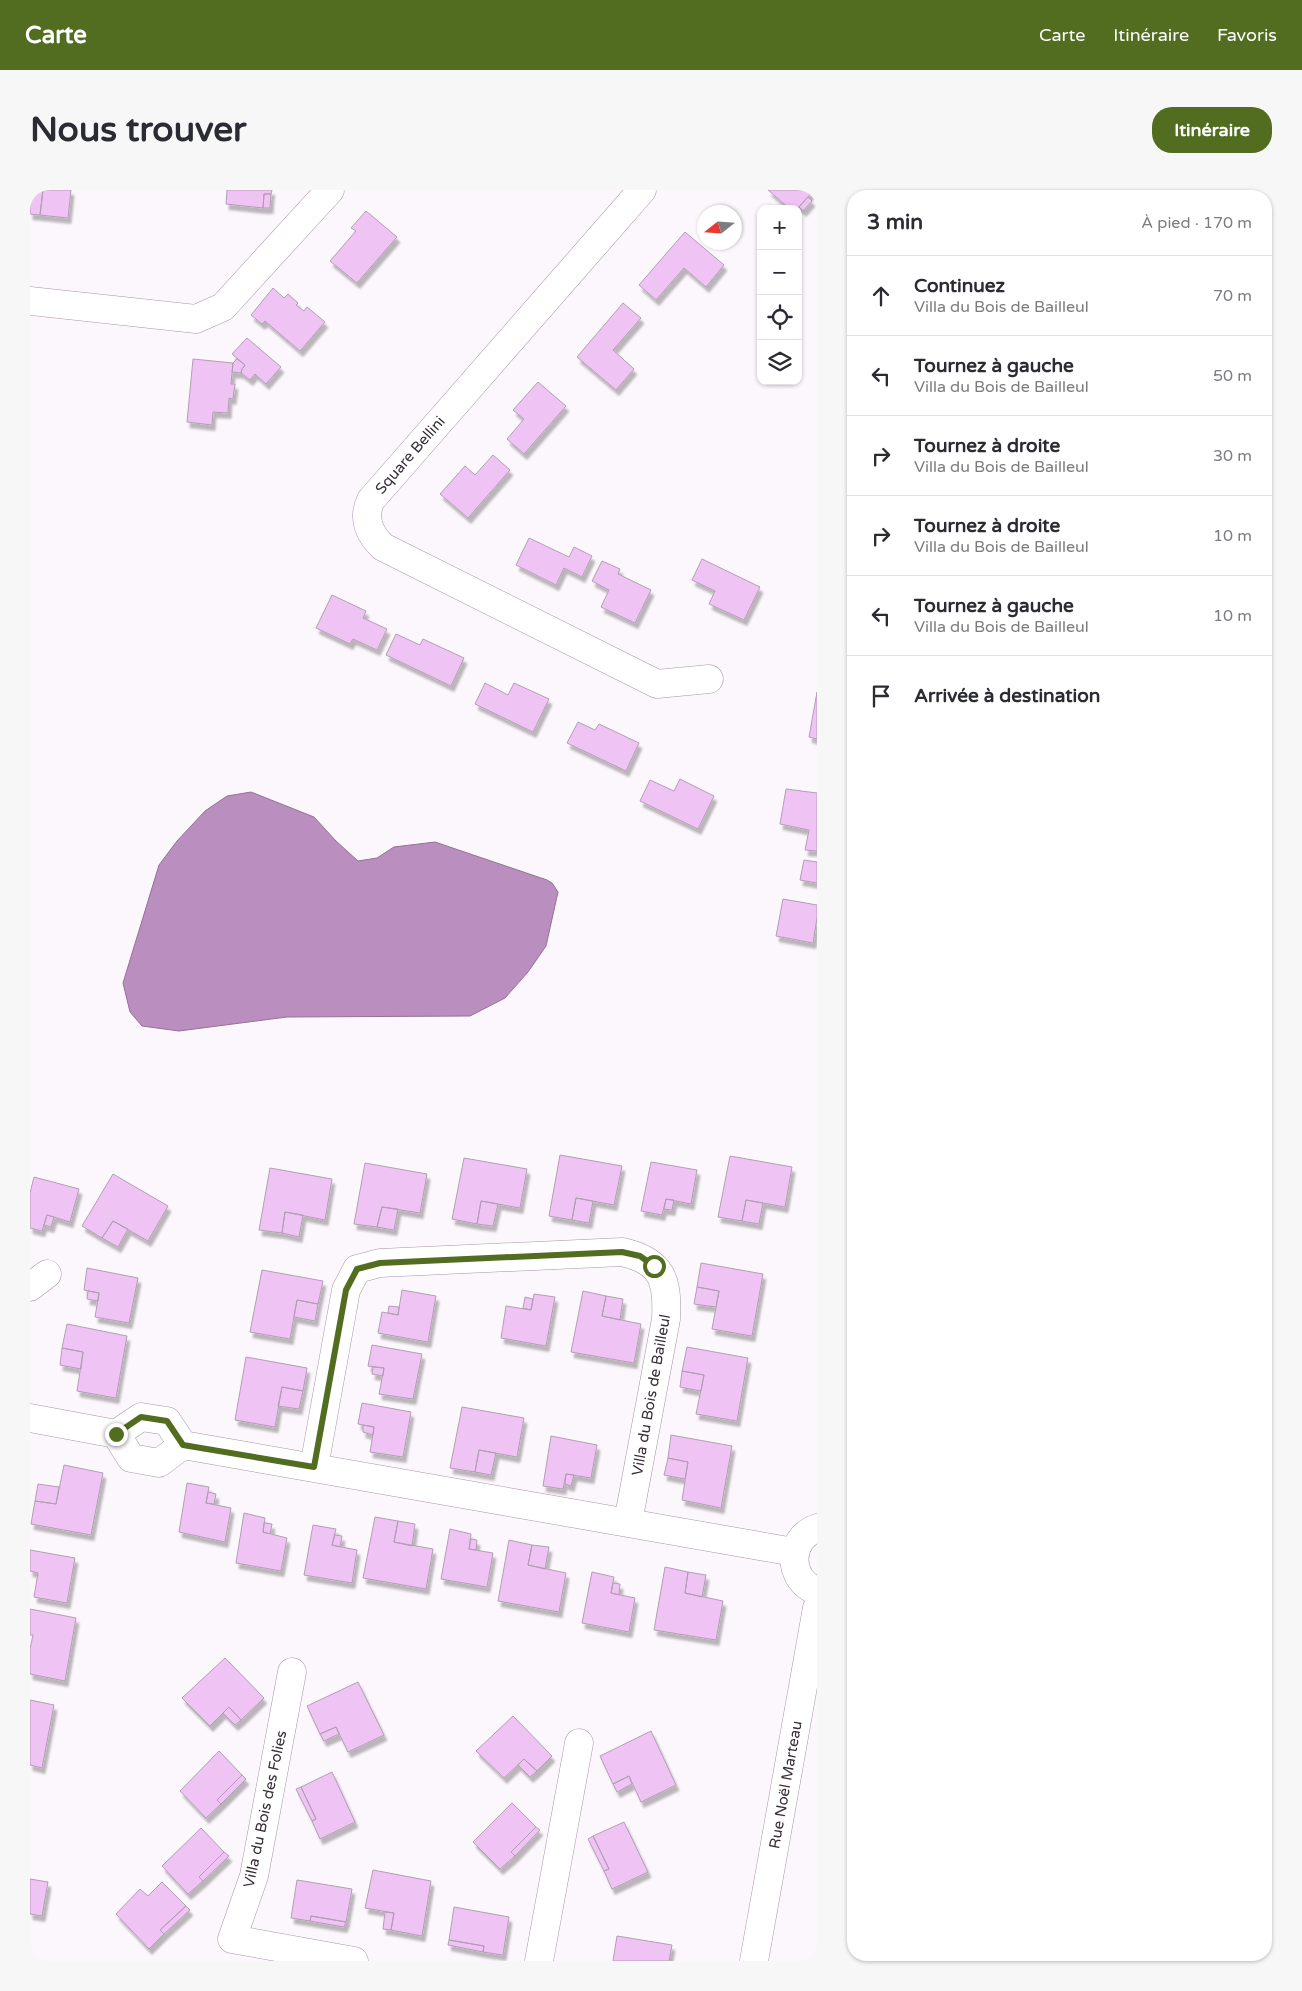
<!DOCTYPE html>
<html lang="fr">
<head>
<meta charset="utf-8">
<style>
  :root { --surface:#fff; --page:#f7f7f7; --text:#2b2b33; --muted:#7c7c81; --line:#e1e1e2; --accent:#526d20 }
  body { margin:0; font-family:"Varela Round",sans-serif; background:var(--page); color:var(--text) }
  .controls { position:absolute; right:15px; top:15px; display:grid; overflow:hidden; border-radius:10px; box-shadow:0 1px 4px #0004 }
  .controls button { width:45px; height:45px; display:grid; place-items:center; padding:0; border:0; border-bottom:1px solid var(--line); background:var(--surface); color:var(--text); font:25px sans-serif }
  .compass { position:absolute; left:667px; top:15px; width:45px; height:45px; border-radius:50%; background:var(--surface); box-shadow:0 1px 4px #0004; rotate:253deg }
  .stop { position:absolute; width:15px; height:15px; margin:-11px; border:4px solid #526d20; border-radius:50%; background:#fff }
  .stop.end { background:#526d20; border-color:#fff; box-shadow:0 1px 5px #0008 }
  .list { margin:0; padding:0; list-style:none }
  h2 { display:flex; justify-content:space-between; align-items:center; height:65px; margin:0; padding:0 20px; font-size:21px }
  h2 small { font-size:16px; font-weight:400; color:var(--muted) }
  .list li { display:grid; grid-template-columns:32px 1fr auto; gap:15px; align-items:center; box-sizing:border-box; height:80px; padding:0 20px; border-top:1px solid var(--line) }
  .list b { display:block; font-size:19px; white-space:nowrap }
  .list p { margin:0; font-size:16px; white-space:nowrap; color:var(--muted) }
  .list em { font-size:16px; font-style:normal; color:var(--muted) }
  .icon { flex:none; width:28px; height:28px; fill:none; stroke:currentColor; stroke-width:2; stroke-linecap:round; stroke-linejoin:round }
  .map { position:relative; flex:none; width:787px; height:1771px; overflow:hidden; border-radius:20px }
  header { display:flex; align-items:center; gap:30px; box-sizing:border-box; height:70px; padding:0 25px; background:var(--accent); color:#fff }
  header strong { font-size:24px }
  nav { display:flex; gap:28px; margin-inline-start:auto; font-size:18px }
  .intro { display:flex; align-items:center; justify-content:space-between; box-sizing:border-box; height:120px; padding:0 30px }
  h1 { margin:0; font-size:35px }
  .button { padding:12px 22px; border-radius:20px; background:var(--accent); color:#fff; font-size:18px; font-weight:700 }
  main { display:flex; gap:30px; padding:0 30px }
  aside { flex:1; background:var(--surface); border-radius:20px; box-shadow:0 1px 4px #0004 }
  .map>svg:first-child { display:block }
  .water { fill:#ba8ebe; stroke:#937296 }
  .building { fill:#f0c3f5; stroke:#b29eb4; filter:url(#shadow) }
  .lines { fill:none; stroke-linecap:round; stroke-linejoin:round }
  .minor-casing { stroke:#a994aa; stroke-width:29 }
  .tertiary-casing { stroke:#a994aa; stroke-width:29 }
  .minor { stroke:#fff; stroke-width:28 }
  .tertiary { stroke:#fff; stroke-width:28 }
  .route { stroke:#526d20; stroke-width:6 }
  .labels { text-anchor:middle; stroke-width:4.5; stroke-linejoin:round; paint-order:stroke }
  .street-label { font-size:15px; fill:#382f38; stroke:#fff }
</style>
</head>
<body>
<header>
<strong>Carte</strong>
<nav><a>Carte</a><a>Itinéraire</a><a>Favoris</a></nav>
</header>
<div class="intro"><h1>Nous trouver</h1><a class="button">Itinéraire</a></div>
<main>
<div class="map">
<svg width="787" height="1771" viewBox="0 0 787 1771">
  <defs>
    <filter id="shadow"><feDropShadow dx="3" dy="5.5" stdDeviation="1" flood-color="#0004"/></filter>
  </defs>
  <rect width="100%" height="100%" fill="#fcf7fc"/>
  <path class="water" d="M221 602 284 627 306 651 328 671 347 668 364 657 405 652 517 690 522 693 528 702 516 756 498 782 475 808 440 826 257 827 149 841 112 836 100 822 93 793 129 675 147 651 175 621 197 606Z"/>
  <path class="building" d="M0 0H13L10 25 0 24Z
    M13 0H41L38 28 10 25Z
    M197 0H242L241 4H234L233 18 196 14Z
    M738 0H784L767 19H760Z
    M234 4H241L240 18H233Z
    M778 7 782 11 773 21 769 17Z
    M336 21 367 47 327 93 300 71 326 41 321 38Z
    M655 42 694 75 676 97 654 78 626 110 609 95Z
    M243 98 254 108 258 104 268 113 266 115 274 121 277 117 295 132 270 161 235 131 232 134 221 125Z
    M593 113 611 128 583 160 604 179 586 200 547 167Z
    M217 148 251 177 236 194 225 184 220 190 211 183 212 179 215 175 202 164Z
    M163 169 203 173 201 194H205L203 209 199 208 198 223 183 222 182 235 157 232Z
    M207 169 215 175 212 179 211 183 202 182 203 173Z
    M508 192 536 216 494 264 477 249 494 229 483 220Z
    M463 265 480 280 438 328 410 304 435 276 445 285Z
    M499 348 539 367 544 357 562 366 552 387 534 378 526 395 486 375Z
    M672 369 730 397 714 430 679 414 685 401 662 390Z
    M572 371 590 379 588 384 621 400 605 433 571 417 579 400 562 391Z
    M302 405 336 421 333 428 357 439 347 460 323 449 320 454 286 438Z
    M366 444 390 455 393 449 434 468 421 496 356 465Z
    M455 493 478 505 484 493 519 509 503 542 445 514Z
    M787 502V549L779 547Z
    M548 532 565 540 569 534 609 553 596 581 537 553Z
    M650 589 684 606 668 639 610 611 620 590 644 601Z
    M756 599 787 603V661L775 660 779 640 750 634Z
    M774 670 787 672V693L770 690Z
    M753 709 787 715V728L783 753 746 746Z
    M530 965 592 976 584 1015 546 1008 542 1030 519 1026Z
    M700 966 762 977 755 1017 716 1010 712 1031 688 1027Z
    M434 968 497 979 490 1018 451 1011 447 1034 422 1029Z
    M621 972 667 980 661 1014 636 1009 632 1025 611 1021Z
    M335 973 397 984 390 1023 352 1017 347 1037 324 1034Z
    M240 978 302 989 295 1030 255 1022 252 1043 229 1040Z
    M83 984 138 1016 118 1051 83 1031 72 1048 52 1036Z
    M4 987 49 999 40 1032 17 1025 12 1041 0 1038V1003Z
    M546 1008 563 1011 559 1033 542 1030Z
    M636 1009 644 1010 642 1020 634 1019Z
    M716 1010 733 1013 729 1034 712 1031Z
    M451 1011 468 1014 463 1036 447 1034Z
    M352 1017 368 1019 364 1040 347 1037Z
    M255 1022 273 1025 269 1047 252 1043Z
    M17 1025 24 1027 21 1037 14 1035Z
    M83 1031 98 1039 88 1057 72 1048Z
    M671 1073 733 1084 722 1146 682 1139 689 1101 667 1097Z
    M57 1078 108 1088 99 1133 65 1127 69 1103 54 1100Z
    M232 1080 293 1091 288 1114 267 1110 260 1149 220 1142Z
    M667 1097 689 1101 686 1117 664 1114Z
    M372 1100 406 1106 398 1152 348 1143 352 1122 368 1125Z
    M58 1101 69 1103 68 1111 57 1109Z
    M553 1101 576 1106 572 1126 611 1134 604 1173 541 1162Z
    M504 1104 525 1107 516 1156 471 1148 476 1116 501 1120Z
    M576 1106 593 1109 590 1130 572 1126Z
    M495 1107 503 1109 501 1120 493 1118Z
    M267 1110 288 1114 285 1131 264 1127Z
    M359 1116 369 1117 368 1125 358 1123Z
    M37 1134 97 1146 86 1208 47 1201 53 1162 32 1158Z
    M342 1155 392 1164 383 1209 349 1204 354 1178 338 1176Z
    M657 1157 718 1168 707 1231 666 1224 674 1185 652 1181Z
    M32 1158 53 1162 51 1179 30 1175Z
    M216 1167 277 1178 273 1201 252 1197 245 1237 205 1230Z
    M343 1177 354 1178 353 1186 342 1184Z
    M652 1181 674 1185 671 1201 650 1197Z
    M252 1197 273 1201 269 1219 248 1216Z
    M332 1213 381 1222 373 1267 340 1262 344 1237 328 1234Z
    M432 1217 494 1228 487 1267 449 1260 445 1282 420 1278Z
    M333 1235 344 1237 343 1245 333 1242Z
    M641 1245 702 1256 691 1318 652 1310 658 1272 638 1268Z
    M521 1246 567 1255 561 1288 536 1284 533 1299 513 1296Z
    M449 1260 466 1263 461 1285 445 1282Z
    M638 1268 658 1272 655 1289 634 1285Z
    M34 1275 73 1283 61 1345 1 1334 5 1311 26 1314Z
    M536 1284 544 1285 541 1296 535 1294Z
    M157 1293 179 1297 176 1313 201 1318 195 1352 149 1342Z
    M8 1294 29 1297 26 1314 5 1311Z
    M178 1302 186 1304 184 1314 176 1313Z
    M214 1323 235 1328 233 1342 257 1348 251 1381 206 1373Z
    M345 1327 368 1331 364 1352 403 1359 396 1399 333 1388Z
    M368 1331 385 1334 382 1356 364 1352Z
    M234 1333 242 1334 240 1344 233 1342Z
    M283 1335 306 1339 302 1355 327 1360 322 1393 274 1385Z
    M420 1339 441 1344 439 1359 463 1363 457 1397 411 1389Z
    M305 1345 312 1346 310 1357 302 1355Z
    M441 1349 447 1350 446 1360 439 1359Z
    M479 1350 502 1355 498 1375 536 1383 529 1422 468 1411Z
    M502 1355 519 1357 515 1379 498 1375Z
    M0 1360 45 1368 37 1413 4 1407 8 1383 0 1381Z
    M635 1377 658 1382 655 1403 693 1411 686 1450 624 1440Z
    M562 1382 584 1387 581 1403 605 1408 599 1442 552 1433Z
    M658 1382 676 1385 672 1407 655 1403Z
    M583 1393 590 1394 589 1405 581 1403Z
    M0 1419 46 1428 35 1491 0 1484V1459L3 1445H0Z
    M195 1468 234 1508 211 1530 199 1517 180 1536 152 1508Z
    M328 1492 354 1545 318 1562 306 1537 290 1544 277 1516Z
    M0 1510 24 1515 12 1578 0 1575Z
    M199 1517 211 1530 205 1535 193 1523Z
    M483 1526 522 1566 507 1581 494 1569 474 1588 446 1561Z
    M306 1537 309 1544 294 1551 290 1544Z
    M621 1541 646 1595 611 1612 599 1586 583 1594 570 1566Z
    M189 1561 212 1585 187 1610 191 1614 176 1628 150 1601Z
    M494 1569 507 1581 500 1587 488 1575Z
    M302 1582 325 1632 290 1649 282 1631 286 1629 271 1597Z
    M212 1585 216 1589 191 1614 187 1610Z
    M599 1586 602 1594 587 1602 583 1594Z
    M271 1597 286 1629 282 1631 266 1599Z
    M482 1613 506 1637 481 1662 485 1666 470 1679 443 1652Z
    M594 1632 618 1682 582 1699 574 1681 579 1679 563 1646Z
    M506 1637 510 1640 485 1666 481 1662Z
    M171 1638 194 1662 169 1687 173 1691 158 1704 132 1676Z
    M563 1646 579 1679 574 1681 558 1649Z
    M194 1662 199 1666 173 1691 169 1687Z
    M343 1680 401 1691 392 1746 361 1740 364 1723 335 1718Z
    M0 1689 18 1692 12 1726 0 1724Z
    M267 1690 322 1699 316 1732 281 1726 280 1731 261 1728Z
    M132 1692 156 1716 130 1740 134 1744 119 1759 86 1724 110 1699 118 1706Z
    M156 1716 160 1720 134 1744 130 1740Z
    M424 1717 479 1727 473 1765 453 1762 454 1756 419 1750Z
    M355 1722 364 1723 361 1740 353 1739Z
    M281 1726 316 1732 314 1737 280 1731Z
    M587 1746 642 1755 639 1771H583Z
    M419 1750 454 1756 453 1762 418 1755Z"/>
  <g class="lines">
    <defs>
      <path id="minor" d="M612 0 341 310C332 328 339 344 353 357L627 494 679 489
        M0 111 166 129 193 117 300 0
        M0 1097 17 1084
        M0 1228 86 1244 111 1227 137 1231 153 1255 129 1273 101 1268 86 1244
        M153 1255 764 1362
        M284 1277 316 1100 327 1079 350 1073 592 1062C633 1071 638 1091 636 1129L598 1332
        M262 1482 224 1686 202 1749 324 1771
        M509 1771 549 1553"/>
      <g id="tertiary">
        <path d="M787 1338C757 1349 757 1390 787 1401"/>
        <path id="s1" d="M724 1771 787 1418"/>
      </g>
    </defs>
    <use href="#minor" class="minor-casing"/>
    <use href="#tertiary" class="tertiary-casing"/>
    <use href="#minor" class="minor"/>
    <use href="#tertiary" class="tertiary"/>
  </g>
  <g class="lines">
    <path class="route" d="M86 1244 111 1227 137 1231 153 1255 284 1277 316 1100 327 1079 350 1073 592 1062 610 1066 624 1076"/>
  </g>
  <g class="labels">
    <g class="street-label">
      <text transform="translate(380 265) rotate(-49)" y="5">Square Bellini</text>
      <text transform="translate(621 1205) rotate(-80)" y="5">Villa du Bois de Bailleul</text>
      <text dy="5" stroke="none"><textPath href="#s1" startOffset="179">Rue Noël Marteau</textPath></text>
      <text transform="translate(235 1619) rotate(-78)" y="5">Villa du Bois des Folies</text>
    </g>
  </g>
</svg>
<div class="controls">
<button>+</button>
<button>−</button>
<button><svg class="icon" aria-label="locate" viewBox="0 0 24 24"><circle cx="12" cy="12" r="6"/><path d="M12 2v4M12 18v4M2 12h4M18 12h4"/></svg></button>
<button><svg class="icon" aria-label="layers" viewBox="0 0 24 24"><path d="M12 4l9 5-9 5-9-5zM3 14l9 5 9-5"/></svg></button>
</div>
<svg class="compass" viewBox="-18 -18 36 36"><path d="M0-13l5 13h-10z" fill="#e53935"/><path d="M0 13l5-13h-10z" fill="#7c7c81"/></svg>
<div class="stop" style="left:624px;top:1076px"></div>
<div class="stop end" style="left:86px;top:1244px"></div>
</div>
<aside>
<h2>3 min<small>À pied · 170 m</small></h2>
<ul class="list">
<li><svg class="icon" aria-label="ahead" viewBox="0 0 24 24"><path d="M12 20V5M6 11l6-6 6 6"/></svg><div><b>Continuez</b><p>Villa du Bois de Bailleul</p></div><em>70 m</em></li>
<li><svg class="icon" aria-label="left" viewBox="0 0 24 24"><path d="M17 20v-9H6M10 6l-5 5 5 5"/></svg><div><b>Tournez à gauche</b><p>Villa du Bois de Bailleul</p></div><em>50 m</em></li>
<li><svg class="icon" aria-label="right" viewBox="0 0 24 24"><path d="M7 20v-9h11M14 6l5 5-5 5"/></svg><div><b>Tournez à droite</b><p>Villa du Bois de Bailleul</p></div><em>30 m</em></li>
<li><svg class="icon" aria-label="right" viewBox="0 0 24 24"><path d="M7 20v-9h11M14 6l5 5-5 5"/></svg><div><b>Tournez à droite</b><p>Villa du Bois de Bailleul</p></div><em>10 m</em></li>
<li><svg class="icon" aria-label="left" viewBox="0 0 24 24"><path d="M17 20v-9H6M10 6l-5 5 5 5"/></svg><div><b>Tournez à gauche</b><p>Villa du Bois de Bailleul</p></div><em>10 m</em></li>
<li><svg class="icon" aria-label="arrive" viewBox="0 0 24 24"><path d="M6 21V4h12l-3 4 3 4H6"/></svg><div><b>Arrivée à destination</b></div></li>
</ul>
</aside>
</main>
</body>
</html>
